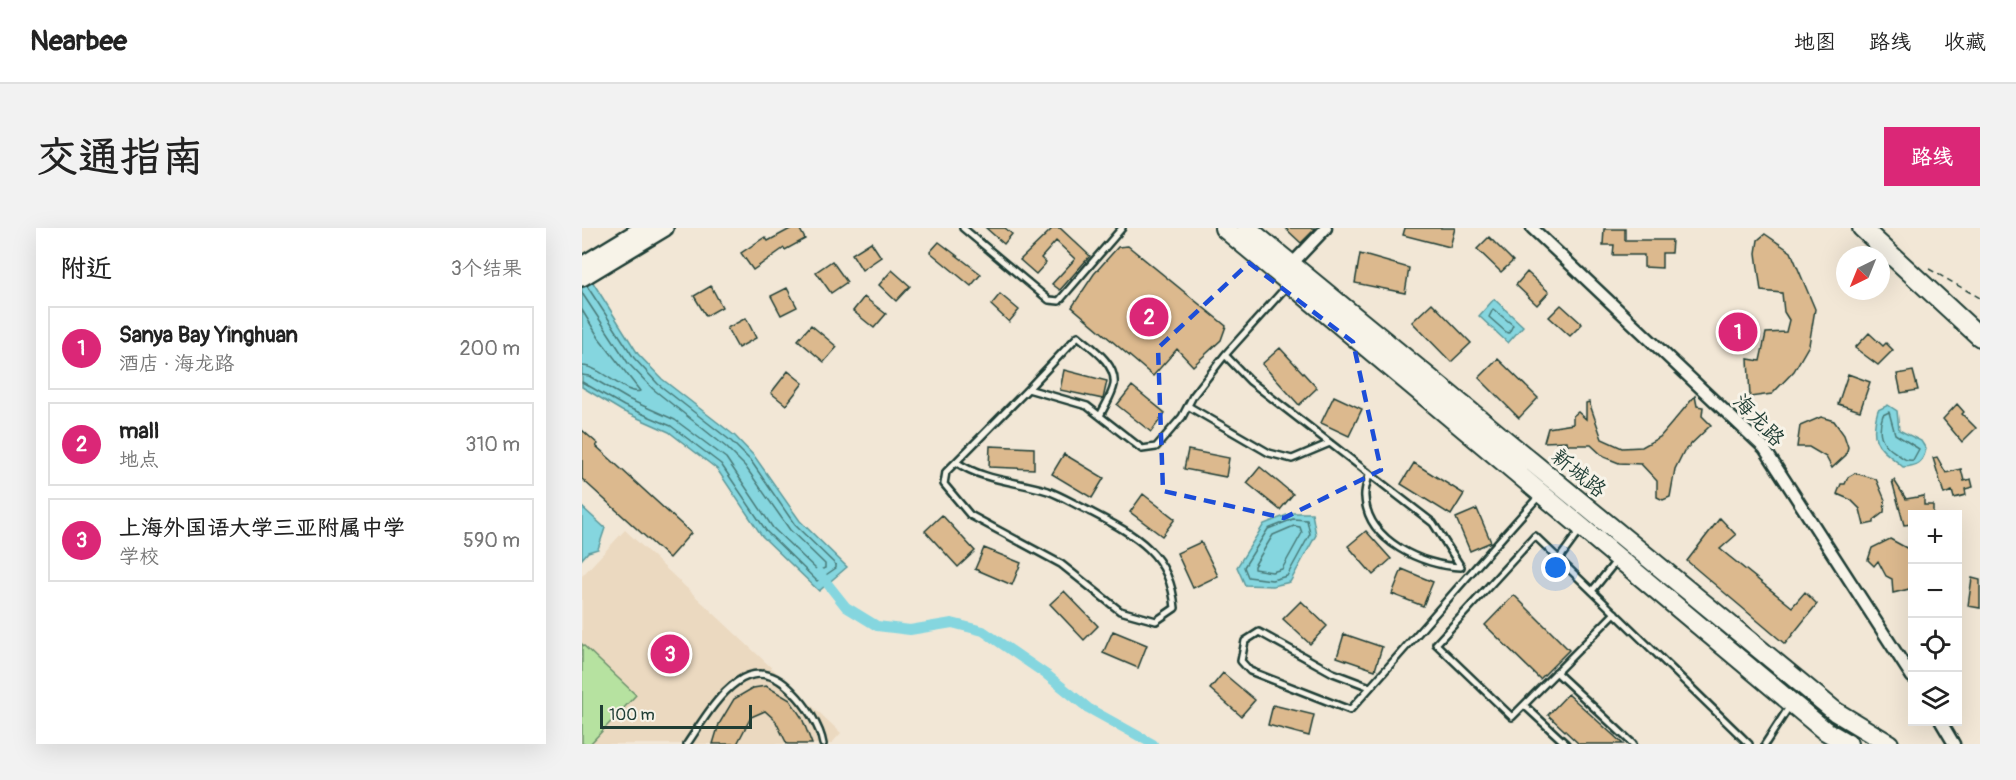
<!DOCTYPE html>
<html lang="zh">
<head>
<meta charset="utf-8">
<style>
  :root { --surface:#fff; --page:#f2f2f2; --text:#222; --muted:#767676; --line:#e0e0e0; --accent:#db2777 }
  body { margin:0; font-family:Pangolin,"LXGW WenKai TC",sans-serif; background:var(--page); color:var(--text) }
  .controls { position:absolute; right:18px; bottom:18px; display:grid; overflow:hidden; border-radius:0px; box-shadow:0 6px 24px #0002 }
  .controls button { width:54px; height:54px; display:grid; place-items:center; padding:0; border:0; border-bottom:2px solid var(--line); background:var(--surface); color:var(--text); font:30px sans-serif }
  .compass { position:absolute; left:1254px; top:18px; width:54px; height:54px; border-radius:50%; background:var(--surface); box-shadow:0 6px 24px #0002; rotate:223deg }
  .scale { position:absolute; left:18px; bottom:15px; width:152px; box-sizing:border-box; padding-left:6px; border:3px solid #1f3d34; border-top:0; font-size:16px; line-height:21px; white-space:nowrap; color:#1f3d34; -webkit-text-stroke:4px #f7f3e8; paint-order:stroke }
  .you { position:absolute; left:974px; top:340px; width:21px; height:21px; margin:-15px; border:4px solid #fff; border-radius:50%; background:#1a73e8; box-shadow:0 0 0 9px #1a73e833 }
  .badge { display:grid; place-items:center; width:39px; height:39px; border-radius:50%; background:var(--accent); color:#fff; font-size:20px; font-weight:700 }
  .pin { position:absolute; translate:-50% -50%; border:3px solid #fff; box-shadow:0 2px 6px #0006 }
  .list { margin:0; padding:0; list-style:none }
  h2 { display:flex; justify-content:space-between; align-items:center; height:78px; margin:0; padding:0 24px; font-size:26px }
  h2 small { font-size:20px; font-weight:400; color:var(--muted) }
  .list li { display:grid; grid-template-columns:39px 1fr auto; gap:18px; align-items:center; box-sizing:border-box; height:84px; margin:0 12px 12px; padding:0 12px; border:2px solid var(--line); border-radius:0px }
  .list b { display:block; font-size:22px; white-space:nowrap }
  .list p { margin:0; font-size:20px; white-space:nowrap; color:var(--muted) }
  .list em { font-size:20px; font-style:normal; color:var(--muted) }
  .icon { flex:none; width:33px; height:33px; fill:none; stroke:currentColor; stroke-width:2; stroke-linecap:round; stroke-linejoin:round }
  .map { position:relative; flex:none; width:1398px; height:516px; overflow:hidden; border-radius:0px }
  header { display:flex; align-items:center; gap:36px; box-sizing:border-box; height:84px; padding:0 30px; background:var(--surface); border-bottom:2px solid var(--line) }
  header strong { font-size:28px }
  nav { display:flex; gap:33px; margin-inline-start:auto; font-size:21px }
  .intro { display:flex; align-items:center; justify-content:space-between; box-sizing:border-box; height:144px; padding:0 36px }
  h1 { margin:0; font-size:42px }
  .button { padding:15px 27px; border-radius:0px; background:var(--accent); color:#fff; font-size:21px; font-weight:700 }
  main { display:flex; gap:36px; padding:0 36px }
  aside { flex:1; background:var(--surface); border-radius:0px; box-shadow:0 6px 24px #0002 }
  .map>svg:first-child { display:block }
  .built { fill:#ebd9c0 }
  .green { fill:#b6e2a0; stroke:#6a906a; stroke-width:1.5 }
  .water { fill:#85d6df; stroke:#5c999b; stroke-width:1.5 }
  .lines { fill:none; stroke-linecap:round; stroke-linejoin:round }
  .shore { stroke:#487a78; stroke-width:1.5 }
  .canal { stroke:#85d6df; stroke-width:10 }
  .building { fill:#dcb98e; stroke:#1f3d34; stroke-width:1.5 }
  .lane-casing { stroke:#1f3d34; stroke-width:10 }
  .street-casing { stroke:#1f3d34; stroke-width:15 }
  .secondary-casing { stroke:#1f3d34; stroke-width:20 }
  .primary-casing { stroke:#1f3d34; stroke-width:22 }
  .path { stroke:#1f3d34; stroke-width:1.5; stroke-dasharray:6 4.5; stroke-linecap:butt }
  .lane { stroke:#f7f3e8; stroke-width:5 }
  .street { stroke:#f7f3e8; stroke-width:10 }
  .secondary { stroke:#f7f3e8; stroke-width:15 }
  .primary { stroke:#f7f3e8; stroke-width:18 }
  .marked { fill:none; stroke:#1d4ed8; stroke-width:4.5; stroke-dasharray:12 8; stroke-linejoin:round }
  .labels { text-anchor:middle; stroke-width:6; stroke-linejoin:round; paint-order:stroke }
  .street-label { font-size:21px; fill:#1f3d34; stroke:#f7f3e8 }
</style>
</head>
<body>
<header>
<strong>Nearbee</strong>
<nav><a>地图</a><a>路线</a><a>收藏</a></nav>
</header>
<div class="intro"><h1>交通指南</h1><a class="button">路线</a></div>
<main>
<aside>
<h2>附近<small>3个结果</small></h2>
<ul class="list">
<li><span class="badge">1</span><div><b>Sanya Bay Yinghuan</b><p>酒店 · 海龙路</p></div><em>200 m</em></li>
<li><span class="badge">2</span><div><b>mall</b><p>地点</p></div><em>310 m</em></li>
<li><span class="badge">3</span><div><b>上海外国语大学三亚附属中学</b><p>学校</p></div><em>590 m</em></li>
</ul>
</aside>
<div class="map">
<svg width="1398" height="516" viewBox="0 0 1398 516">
  <rect width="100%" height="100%" fill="#f2e7d6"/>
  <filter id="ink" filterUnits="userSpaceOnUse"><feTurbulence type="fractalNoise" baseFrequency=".0167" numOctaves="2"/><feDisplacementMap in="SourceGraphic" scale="12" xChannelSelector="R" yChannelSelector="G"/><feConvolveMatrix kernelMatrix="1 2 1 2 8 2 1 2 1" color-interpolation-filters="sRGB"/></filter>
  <g filter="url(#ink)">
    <path class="built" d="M43 302 259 505 249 516H0V348Z"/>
    <path class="green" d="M0 416 54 467 8 516H0Z"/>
    <path class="water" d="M0 37 56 126 80 151 153 208 173 229 218 293 265 339 237 363 180 308 135 241 87 204 40 183 0 159Z
      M912 71 941 98 926 115 897 88Z
      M1306 177 1315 183 1317 202 1339 213 1344 221C1341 235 1335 238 1321 239 1298 219 1286 217 1296 182Z
      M0 279 23 300 16 321 6 324 0 331Z
      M710 285H730L734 307 708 354 691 358 663 357 655 339 682 296Z"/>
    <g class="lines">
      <path class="shore" d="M0 65 46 135 71 161 144 219 163 238 208 302 243 336V340L236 343 191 300 144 230 93 192 46 171 7 148 0 147
        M911 81 931 97 927 105 924 104 907 89Z
        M0 82 17 110 58 163C44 168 19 138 0 138
        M0 154 42 178 89 198 139 236 185 304 235 353 254 340V337L213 297 169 233 149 213 76 156 52 130 5 58
        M1307 184 1313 206 1337 221 1331 232C1323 233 1321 230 1314 225 1298 215 1295 204 1301 187Z
        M711 291 725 292 728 306 705 348 690 352 666 349 662 339 686 301Z
        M712 298 718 299 720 305 700 341 690 344 672 341V338L691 307Z"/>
      <path class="canal" d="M237 345 264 379 295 398 328 402 370 395 401 403 465 447 506 480 571 516"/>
    </g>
    <path class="building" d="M210 0H217L223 11 203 22 202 20 171 42 159 25 183 9 186 13Z
      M404 0H423L430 6 422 16Z
      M471 0H478L508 28 478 62 470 56 493 31 474 13 459 30 464 35 454 46 438 32Z
      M703 0H734L719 15Z
      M823 0H873L868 19 821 7Z
      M1022 1H1043V12H1090L1089 25H1080V40L1062 39V27H1031L1032 17H1021Z
      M1183 6 1209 24 1233 81 1227 117 1212 143 1190 166 1168 169 1166 131 1178 133 1184 105 1204 104 1207 92 1202 84 1200 65 1179 63 1174 25 1176 12Z
      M907 9 931 33 919 44 895 21Z
      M289 14 299 29 280 42 270 26Z
      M357 14 399 46 389 58 348 24Z
      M546 18 644 98 639 112 611 138 595 121 571 148 490 79 512 46 536 19Z
      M778 26 827 40 823 65 773 55Z
      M250 33 265 54 249 65 234 44Z
      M310 42 328 58 314 73 297 57Z
      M945 44 967 64 955 77 934 57Z
      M129 58 140 79 124 88 112 68Z
      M205 60 215 79 199 87 189 68Z
      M418 66 437 82 427 94 409 77Z
      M282 69 304 86 292 100 271 83Z
      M850 75 889 115 869 134 830 94Z
      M979 77 1000 96 988 108 967 89Z
      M164 90 174 110 156 120 145 100Z
      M229 97 255 119 242 134 216 112Z
      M1287 105 1301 118 1304 115 1311 122 1296 137 1273 120Z
      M698 120 735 160 717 177 680 136Z
      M916 131 956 170 937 190 897 150Z
      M482 142 525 153 521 171 478 162Z
      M206 143 221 155 204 177 189 165Z
      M1331 143 1336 162 1319 165 1315 146Z
      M1266 146 1288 154 1278 183 1256 176Z
      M550 158 583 185 569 204 535 177Z
      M752 168 780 181 767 208 739 195Z
      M1113 168 1115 178 1121 179 1120 188 1129 197 1102 223 1093 241 1088 269 1081 272 1075 269V253L1059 236 1037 235 1022 229 1009 217H986L985 213 962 214 966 200 991 196V188L996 184 1004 191V175L1007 174 1020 211 1040 220 1060 219 1078 209Z
      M1375 176 1382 184 1380 186 1394 200 1380 214 1361 191Z
      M1239 189 1252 193 1262 207 1266 219 1264 227 1250 240 1244 229 1227 219H1215L1218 198Z
      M0 202 16 216 14 218 109 305 87 330 0 251Z
      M408 218 452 220V241L407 239Z
      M606 222 647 230 644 249 602 241Z
      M482 226 522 250 510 270 470 246Z
      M1355 229 1364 245 1379 241 1382 253 1389 251 1391 259 1383 261 1384 267 1372 270 1370 263 1362 266 1351 230Z
      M832 235 882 266 869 287 819 256Z
      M678 239 711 266 698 282 665 255Z
      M1273 245 1294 251 1303 272 1302 284 1292 292V295L1282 297 1278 281 1269 272 1255 266 1259 256H1263L1266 249Z
      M1312 252 1324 271 1342 268V277H1351V286H1330V296L1322 297 1310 253Z
      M561 266 593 291 580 308 548 284Z
      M895 281 909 314 888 323 874 290Z
      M360 287 393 323 376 339 343 303Z
      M1138 290 1154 307 1138 321 1210 379 1223 364 1235 376 1203 416 1105 333Z
      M784 303 809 331 791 347 766 318Z
      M1308 311 1330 323V356L1327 361 1311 365 1310 351 1304 348 1296 333 1292 338 1286 332 1290 320Z
      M619 314 636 348 611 360 595 325Z
      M402 320 439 335 430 357 393 341Z
      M820 341 851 354 841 378 810 366Z
      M1390 350 1398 352V380L1386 378Z
      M482 363 516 398 502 412 468 376Z
      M932 367 987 422 958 451 903 397Z
      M719 373 745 398 728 416 701 391Z
      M531 403 565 417 556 440 521 425Z
      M762 406 800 419 793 442 755 429Z
      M641 445 673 472 659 488 628 461Z
      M184 458 208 472 220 490 230 516H205L193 492 183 483 169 489 155 516H131L137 496 152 471 171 460Z
      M986 466 1041 516H997L966 487Z
      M691 477 732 487 727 508 686 497Z"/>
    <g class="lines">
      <defs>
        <path id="lane" d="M381 0 467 72 477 73 540 0
          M643 127 668 153 851 295 879 339C841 338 785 313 783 269 782 262 786 253 787 246
          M446 161 496 108C509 119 535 136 532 157 530 167 522 179 518 188
          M606 178 687 225 710 231 748 215
          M374 234C402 253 434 253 466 263 480 268 494 277 507 283 553 307 588 324 593 380L574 393 538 383 479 336 388 287 362 256 364 244 374 234 446 161 505 178 560 221 574 219 600 189 611 168 643 127 706 57
          M977 331 999 301
          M1010 363 1035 332
          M1033 385 930 489 854 416 953 308C1025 377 1096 447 1167 516
          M974 444 1051 516
          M788 459 751 445 677 404 663 413 659 433 668 443 768 482C832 411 894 338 958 267
          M942 477 984 516
          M105 516C129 481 164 414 211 464 224 477 238 498 241 516
          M1183 516 1207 479"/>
        <path id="street" d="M950 0 1182 220 1330 449
          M707 39 744 0
          M1359 494 1372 516"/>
        <path id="secondary" d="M0 37 61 0
          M0 50 83 0"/>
        <path id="primary" d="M642 0 1242 502 1266 516
          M665 0 1254 484 1307 516
          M1280 0 1398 109"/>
      </defs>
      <use href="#lane" class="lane-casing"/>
      <use href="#street" class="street-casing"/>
      <use href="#secondary" class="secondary-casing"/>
      <use href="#primary" class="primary-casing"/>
      <path class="path" d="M1347 41 1398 70"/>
      <use href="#lane" class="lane"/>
      <use href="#street" class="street"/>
      <use href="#secondary" class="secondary"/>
      <use href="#primary" class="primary"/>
    </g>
  </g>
  <path class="marked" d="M667 35 771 114 799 242 702 290 581 263 576 120Z"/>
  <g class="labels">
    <g class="street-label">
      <text transform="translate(1177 192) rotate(46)" y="7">海龙路</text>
      <text transform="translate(997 245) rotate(39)" y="7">新城路</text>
    </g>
  </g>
</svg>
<div class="controls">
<button>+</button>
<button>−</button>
<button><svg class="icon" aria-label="locate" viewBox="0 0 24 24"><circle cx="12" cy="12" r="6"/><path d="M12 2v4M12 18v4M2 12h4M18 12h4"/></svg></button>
<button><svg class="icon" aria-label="layers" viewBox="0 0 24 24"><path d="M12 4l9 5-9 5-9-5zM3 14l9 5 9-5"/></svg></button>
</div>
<svg class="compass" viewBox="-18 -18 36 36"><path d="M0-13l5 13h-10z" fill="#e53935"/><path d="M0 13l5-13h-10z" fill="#767676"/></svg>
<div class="scale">100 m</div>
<div class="you"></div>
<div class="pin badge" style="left:1156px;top:104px">1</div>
<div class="pin badge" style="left:567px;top:89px">2</div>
<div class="pin badge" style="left:88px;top:426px">3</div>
</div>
</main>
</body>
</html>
